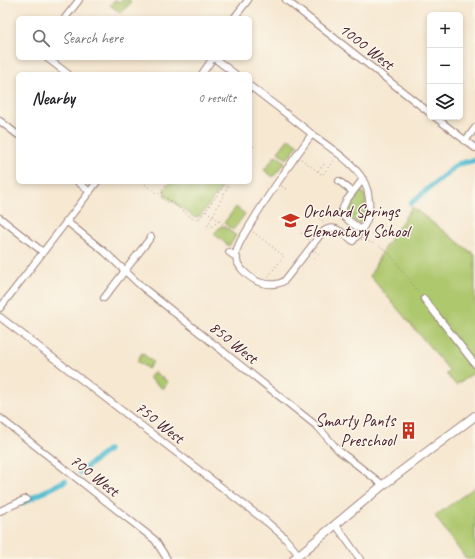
<!DOCTYPE html>
<html lang="en">
<head>
<meta charset="utf-8">
<style>
  :root { --surface:#fff; --page:#f2f2f2; --text:#202124; --muted:#757577; --line:#e0e0e0 }
  body { margin:0; font-family:Caveat,sans-serif; background:var(--page); color:var(--text) }
  .controls { position:absolute; right:12px; top:12px; display:grid; overflow:hidden; border-radius:6px; box-shadow:0 2px 6px #0003 }
  .controls button { width:36px; height:36px; display:grid; place-items:center; padding:0; border:0; border-bottom:1px solid var(--line); background:var(--surface); color:var(--text); font:20px sans-serif }
  .list { margin:0; padding:0; list-style:none }
  h2 { display:flex; justify-content:space-between; align-items:center; height:52px; margin:0; padding:0 16px; font-size:17px }
  h2 small { font-size:13px; font-weight:400; color:var(--muted) }
  .icon { flex:none; width:22px; height:22px; fill:none; stroke:currentColor; stroke-width:2; stroke-linecap:round; stroke-linejoin:round }
  .map { position:relative; flex:none; width:475px; height:559px; overflow:hidden }
  .search { position:absolute; background:var(--surface); box-shadow:0 2px 6px #0003; left:16px; top:16px; width:236px; height:44px; display:flex; align-items:center; gap:10px; box-sizing:border-box; padding:0 14px; border-radius:6px; color:var(--muted); font-size:15px }
  .panel { position:absolute; background:var(--surface); box-shadow:0 2px 6px #0003; left:16px; top:72px; width:236px; height:112px; border-radius:6px }
  .map>svg:first-child { display:block }
  .grass { fill:url(#grass-tufts); stroke:#7c744c }
  .park { fill:#aec86e; stroke:#7c744c }
  .lines { fill:none; stroke-linecap:round; stroke-linejoin:round }
  .canal { stroke:#55bdd2; stroke-width:5.5 }
  .minor-casing { stroke:#a0847e; stroke-width:8 }
  .major-casing { stroke:#a0847e; stroke-width:10 }
  .path { stroke:#a0847e; stroke-width:1; stroke-dasharray:1 3; stroke-linecap:butt }
  .minor { stroke:#fff; stroke-width:6 }
  .major { stroke:#fff; stroke-width:8 }
  .labels { text-anchor:middle; stroke-width:3; stroke-linejoin:round; paint-order:stroke }
  .street-label { font-size:17px; fill:#4a1f2b; stroke:#fbf7ec }
  .poi-label { font-size:17px; fill:#4a1f2b; stroke:#fbf7ec; text-anchor:start }
</style>
</head>
<body>
<div class="map">
<svg width="475" height="559" viewBox="0 0 475 559">
  <defs>
    <pattern id="grass-tufts" width="24" height="20" patternUnits="userSpaceOnUse"><rect width="24" height="20" fill="#aec86e"/><path d="M3 7l-1-3M5 7V3M7 7l1-3M15 17l-1-3M17 17v-4M19 17l1-3" fill="none" stroke="#97ab5f"/></pattern>
  </defs>
  <rect width="100%" height="100%" fill="#fbf7ec"/>
  <filter id="ink" filterUnits="userSpaceOnUse"><feTurbulence type="fractalNoise" baseFrequency=".025" numOctaves="2"/><feDisplacementMap in="SourceGraphic" scale="8" xChannelSelector="R" yChannelSelector="G"/><feConvolveMatrix kernelMatrix="1 2 1 2 8 2 1 2 1" color-interpolation-filters="sRGB"/></filter>
  <filter id="wash" filterUnits="userSpaceOnUse"><feTurbulence type="fractalNoise" baseFrequency=".012" numOctaves="4" result="noise"/><feDisplacementMap in="SourceGraphic" scale="16" xChannelSelector="R" yChannelSelector="G"/><feGaussianBlur stdDeviation="0.9" result="paint"/><feColorMatrix in="noise" values="0 0 0 0 0 0 0 0 0 0 0 0 0 0 0 0 0 1.4 0 .05"/><feComposite in="paint" operator="in"/></filter>
  <g filter="url(#wash)">
    <rect width="100%" height="100%" fill="#f6e8d1"/>
    <path class="grass" d="M116 0 120 2 121 0H130L131 3 120 13 110 5Z
      M362 191C369 198 365 214 362 222L358 224 347 215V208L357 193Z"/>
    <path class="park" d="M289 138 298 145 287 159 278 152Z
      M276 155 285 162 273 177 264 170Z
      M170 182H226L200 216 195 218 165 196 164 190Z
      M236 207 245 214 233 230 224 223Z
      M412 207 475 255V372L456 385 446 374 450 371 370 276 383 250Z
      M222 225 236 236 229 246 214 234Z
      M142 353 153 362 148 369 137 361Z
      M154 372 168 382 163 389 149 378Z
      M475 487V559H466L435 516Z"/>
    <g class="lines">
      <path class="canal" d="M411 203 458 164 475 160
        M80 472 108 450
        M22 503 65 481"/>
    </g>
  </g>
  <g filter="url(#ink)">
    <g class="lines">
      <defs>
        <path id="minor" d="M286 0 430 113
          M65 18 79 0
          M234 18 248 0
          M47 58 68 74
          M214 58 235 74
          M202 74 213 58
          M250 86C271 102 292 118 313 135 335 152 367 169 369 199 370 209 369 218 364 226 361 231 357 236 353 241 343 233 332 221 321 234L285 280C280 285 269 285 262 283 251 280 236 267 236 256 236 245 245 234 250 225 269 193 290 164 312 134
          M435 117 475 148
          M0 121 18 135
          M465 141 475 128
          M339 181 353 192
          M78 182 90 192
          M0 218 43 252
          M66 221 105 252 141 286 318 427 338 450 383 485
          M361 230 344 217 342 210 346 201 363 179
          M229 252 237 258
          M104 298 151 237
          M424 299 475 364
          M0 308 97 182
          M0 317 268 523 283 536 299 555
          M0 418 155 540 167 559
          M0 511 26 499
          M336 525 360 559"/>
        <path id="major" d="M294 559 383 485 475 416"/>
      </defs>
      <use href="#minor" class="minor-casing"/>
      <use href="#major" class="major-casing"/>
      <path class="path" d="M250 139 254 146 250 153
        M301 159 321 174
        M318 171 324 164
        M323 174 335 159
        M142 182 156 193H162
        M168 182 162 190 163 195 193 219H196L200 218 227 182
        M282 186 286 189
        M206 211 237 234
        M319 218 324 222
        M219 221 207 230 206 229 228 186 227 184
        M253 232 284 256 267 278
        M301 233 310 240
        M361 239 378 245 390 254 420 294
        M315 251 321 256
        M311 256 317 261"/>
      <use href="#minor" class="minor"/>
      <use href="#major" class="major"/>
    </g>
  </g>
  <defs>
    <symbol id="school-bare" viewBox="-9 -9 18 18"><path d="M0-5L7-2L0 1L-7-2ZM-4 1L0 2.5L4 1V4Q0 6-4 4Z" fill="#c8321e" stroke="#fbf7ec" stroke-width="2.5" paint-order="stroke"/></symbol>
    <symbol id="building-bare" viewBox="-9 -9 18 18"><path d="M-4-6H4V6H1V3H-1V6H-4ZM-2.5-4.3h1.7v1.8h-1.7ZM.8-4.3h1.7v1.8H.8ZM-2.5-1h1.7V.8h-1.7ZM.8-1h1.7V.8H.8Z" fill="#c8321e" stroke="#fbf7ec" stroke-width="2.5" paint-order="stroke"/></symbol>
  </defs>
  <g fill-rule="evenodd">
    <use href="#school-bare" x="278" y="208" width="25" height="25"/>
    <use href="#building-bare" x="396" y="418" width="25" height="25"/>
  </g>
  <g class="labels">
    <g class="street-label">
      <text transform="translate(367 46) rotate(38)" y="6">1000 West</text>
      <text transform="translate(234 342) rotate(39)" y="6">850 West</text>
      <text transform="translate(160 422) rotate(38)" y="6">750 West</text>
      <text transform="translate(95 475) rotate(38)" y="6">700 West</text>
    </g>
    <g class="poi-label">
      <text x="303" y="217">Orchard Springs<tspan x="303" dy="20">Elementary School</tspan></text>
      <text x="395" y="426" text-anchor="end">Smarty Pants<tspan x="395" dy="20">Preschool</tspan></text>
    </g>
  </g>
</svg>
<div class="controls">
<button>+</button>
<button>−</button>
<button><svg class="icon" aria-label="layers" viewBox="0 0 24 24"><path d="M12 4l9 5-9 5-9-5zM3 14l9 5 9-5"/></svg></button>
</div>
<div class="search"><svg class="icon" aria-label="search" viewBox="0 0 24 24"><circle cx="10" cy="10" r="6"/><path d="M15 15l6 6"/></svg>Search here</div>
<section class="panel">
<h2>Nearby<small>0 results</small></h2>
<ul class="list">
</ul>
</section>
</div>
</body>
</html>
